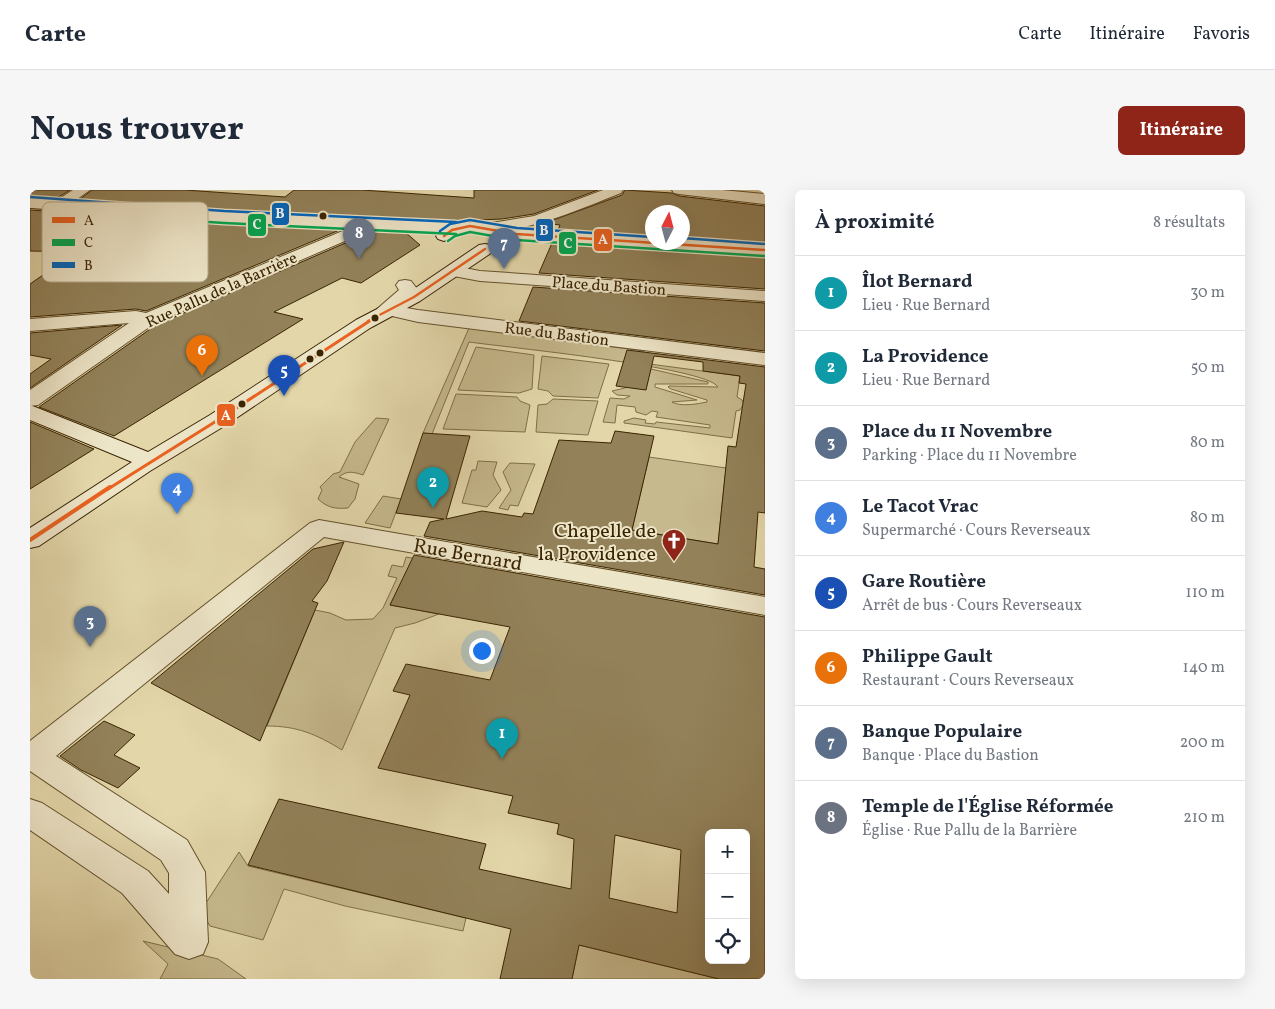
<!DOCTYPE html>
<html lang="fr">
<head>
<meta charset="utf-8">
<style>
  :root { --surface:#fff; --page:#f6f6f7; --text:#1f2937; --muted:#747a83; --line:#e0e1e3; --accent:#8f2418 }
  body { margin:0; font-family:Vollkorn,serif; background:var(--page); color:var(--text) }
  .controls { position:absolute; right:15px; bottom:15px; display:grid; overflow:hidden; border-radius:8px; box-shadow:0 5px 20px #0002 }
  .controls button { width:45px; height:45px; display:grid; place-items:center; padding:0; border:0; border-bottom:1px solid var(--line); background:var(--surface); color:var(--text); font:25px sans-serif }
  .compass { position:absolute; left:615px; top:15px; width:45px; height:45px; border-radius:50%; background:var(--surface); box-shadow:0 5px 20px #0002; rotate:6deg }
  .you { position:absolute; left:451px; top:460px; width:18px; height:18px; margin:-12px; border:4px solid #fff; border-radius:50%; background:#1a73e8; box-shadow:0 0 0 8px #1a73e833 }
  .badge { display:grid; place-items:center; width:32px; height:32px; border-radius:50%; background:var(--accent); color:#fff; font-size:16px; font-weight:700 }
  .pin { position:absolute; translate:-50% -41px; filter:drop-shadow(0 1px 2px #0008) }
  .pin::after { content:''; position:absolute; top:26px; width:18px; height:15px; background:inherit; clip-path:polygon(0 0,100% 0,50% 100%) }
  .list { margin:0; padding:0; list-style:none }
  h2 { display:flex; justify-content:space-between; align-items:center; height:65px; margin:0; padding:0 20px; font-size:21px }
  h2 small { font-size:16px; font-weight:400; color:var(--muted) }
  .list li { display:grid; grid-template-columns:32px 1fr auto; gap:15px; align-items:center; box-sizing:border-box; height:75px; padding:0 20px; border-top:1px solid var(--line) }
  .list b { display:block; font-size:19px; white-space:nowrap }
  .list p { margin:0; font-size:16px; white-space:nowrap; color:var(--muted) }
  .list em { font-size:16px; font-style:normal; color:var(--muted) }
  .icon { flex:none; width:28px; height:28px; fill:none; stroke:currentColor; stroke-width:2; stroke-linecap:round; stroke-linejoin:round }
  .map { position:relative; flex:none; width:735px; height:789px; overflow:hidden; border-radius:8px }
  header { display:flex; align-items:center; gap:30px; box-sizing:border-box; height:70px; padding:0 25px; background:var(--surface); border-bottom:1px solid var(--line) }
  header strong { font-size:24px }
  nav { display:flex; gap:28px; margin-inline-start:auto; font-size:18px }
  .intro { display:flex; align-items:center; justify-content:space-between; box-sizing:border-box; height:120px; padding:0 30px }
  h1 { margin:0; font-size:35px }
  .button { padding:12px 22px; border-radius:8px; background:var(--accent); color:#fff; font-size:18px; font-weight:700 }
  main { display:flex; gap:30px; padding:0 30px }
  aside { flex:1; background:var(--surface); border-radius:8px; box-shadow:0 5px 20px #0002 }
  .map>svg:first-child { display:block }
  .green { fill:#c6b98d; stroke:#806e48 }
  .building { fill:#928159; stroke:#3a2402; fill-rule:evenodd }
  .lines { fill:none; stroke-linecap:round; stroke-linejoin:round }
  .street-casing { stroke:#64512c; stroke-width:2 }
  .secondary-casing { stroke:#3a2402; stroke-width:2 }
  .street { fill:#ede5c8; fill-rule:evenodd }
  .secondary { fill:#ede5c8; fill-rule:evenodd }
  .bus-1-far2-casing { stroke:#ede5c8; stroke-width:5 }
  .bus-1-far1-casing { stroke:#ede5c8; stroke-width:6 }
  .bus-1-casing { stroke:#ede5c8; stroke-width:8 }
  .bus-2-casing { stroke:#ede5c8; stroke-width:5 }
  .bus-3-casing { stroke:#ede5c8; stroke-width:5 }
  .bus-1-far2 { stroke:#e96220; stroke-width:2.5 }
  .bus-1-far1 { stroke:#e96220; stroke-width:3 }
  .bus-1 { stroke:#e96220; stroke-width:4 }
  .bus-2 { stroke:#00a651; stroke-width:2.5 }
  .bus-3 { stroke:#0065bd; stroke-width:2.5 }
  .bus-dot { fill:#3a2402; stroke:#ede5c8; stroke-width:2 }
  .labels { text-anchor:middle; stroke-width:4; stroke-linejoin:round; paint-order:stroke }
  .far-street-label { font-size:16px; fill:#3a2402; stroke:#ede5c8 }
  .poi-label { font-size:20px; fill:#3a2402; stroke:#ede5c8; text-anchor:end }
  .street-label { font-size:20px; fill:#3a2402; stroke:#ede5c8 }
  .key { fill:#ede5c8; stroke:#b7ab8d; stroke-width:1 }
  .key-label { font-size:14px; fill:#3a2402 }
  .line-badge { stroke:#ede5c8; stroke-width:2 }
  .badge-label { font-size:14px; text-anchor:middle; font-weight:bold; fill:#fff }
</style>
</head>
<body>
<header>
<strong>Carte</strong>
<nav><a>Carte</a><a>Itinéraire</a><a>Favoris</a></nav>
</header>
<div class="intro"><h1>Nous trouver</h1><a class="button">Itinéraire</a></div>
<main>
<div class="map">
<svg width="735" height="789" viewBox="0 0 735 789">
  <rect width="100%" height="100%" fill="#e3d7aa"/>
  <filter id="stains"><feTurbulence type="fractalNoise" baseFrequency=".004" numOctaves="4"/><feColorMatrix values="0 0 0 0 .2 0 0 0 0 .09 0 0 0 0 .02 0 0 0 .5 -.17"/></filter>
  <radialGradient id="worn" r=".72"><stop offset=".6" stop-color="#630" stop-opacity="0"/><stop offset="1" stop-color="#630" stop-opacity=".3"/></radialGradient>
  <path class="green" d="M439 138 614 161 612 173 710 186 707 207 712 210 714 214 710 220 706 221 702 248 594 233V231L604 228 616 230 615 233 625 234 626 232 680 238V235L626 227 628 222 622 221 616 225 606 222 605 217 587 215 585 233 573 232 580 208 594 209 600 206 587 205 582 201 595 198 621 179 678 192V194H625V197L667 210 642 212C651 217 667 214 677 212V210L641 199 638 197 639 196 688 197C676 177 474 157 439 152L402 244 393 243Z
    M446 157 504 165 502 199 489 203 428 200Z
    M512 166 579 174 568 208 523 206 518 201 508 199Z
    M426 204 487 207 490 211 500 215 495 242 413 239Z
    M523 209 568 211 558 245 506 242 508 215 517 214Z
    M346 228 359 229 333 285C324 282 317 280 309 287L329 294 325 309 318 318C305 319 298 318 288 309L292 300 290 297 303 284 310 282 325 252Z
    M619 267 696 278 688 354 602 340Z
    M448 271 467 272 463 285 471 300 457 317 432 313 442 280H446Z
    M480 273 505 274 488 316 480 315 478 320 469 318 481 300 473 282Z
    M353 306 371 309 360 338 335 333Z
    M376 367 629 410 378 379 360 415 409 424 385 433 365 438 312 560C286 544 267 536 237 536L285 420 300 423 316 430 343 429 353 418 367 388 358 386 362 375 373 377Z
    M209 662 218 676 436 728 433 741 315 716 254 699 233 750 180 736 174 726 176 713Z
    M113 751 188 769 216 789H130L138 774Z
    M549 755 689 789H542Z"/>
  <path class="building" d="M0 0H40L27 8 0 6Z
    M62 0H155L255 7 264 0H332L444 8V0H568L504 24 472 29 426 31 194 20 49 10Z
    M595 0 642 3 649 6 735 16V53L652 48V22H622V46L528 40 530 35 515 33 592 5Z
    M0 20 194 34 312 39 116 121 106 119 0 127V94L46 62 0 61Z
    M343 41 375 42 390 55 331 93 312 88 244 122 273 129 84 246 9 217 126 135Z
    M522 53 735 67V99L509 83Z
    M503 97 735 113V161L489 131Z
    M92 135 0 198V184L21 169 0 165V143Z
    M597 160 735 177V323L728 322 724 377 735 379V405L394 346 400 332 414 329 366 323 393 243 440 246 416 329 452 321 492 327 494 323 503 324 529 250 581 253 585 241 624 246 602 340 688 354 698 256 706 257 716 194 709 193 710 186 673 181V172L624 166 616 200 586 196Z
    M0 232 64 259 0 299Z
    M314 352 297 391 282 411 288 413 230 551 121 493 283 359Z
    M384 365 735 427V789H689L549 755 542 789H470L481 739 218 675 249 609 456 654 449 679 541 699 544 649 527 644 529 634 478 623 483 606 348 578 380 505 363 501 376 474 460 490 480 437 360 415ZM679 643H716V770H679ZM585 645 651 660 647 723 579 708Z
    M74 531 105 545 84 565 110 578 88 598 51 580 30 566Z"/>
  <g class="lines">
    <defs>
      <path id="street" d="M43 0H60L33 19H23L20 16 23 13Z
        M573 0H593L591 3C548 20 507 38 461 43L455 41 453 38 455 35 461 33 504 26Z
        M642 0H692L735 4V14L649 4 644 3Z
        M339 30 345 32 347 35 345 38 125 133 8 215 0 216V200L99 133 0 141V129L106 121 116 123Z
        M424 76 450 81 735 101V111L450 91 418 85 415 81 418 77Z
        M375 90 381 91 388 100 384 106 371 117 388 120 735 163V175L388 132 349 123 347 119 369 100 366 95 369 91Z
        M289 330 735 407V425L294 347 26 566 157 650 175 682 178 752 173 764 159 769 145 764 92 703 0 640V609L12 613 118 681 139 704V683L131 670 0 581V551L280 333Z"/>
      <path id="secondary" d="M0 8 194 22 427 33 449 32 486 39 622 48V52H652V50L735 55V65L486 49 440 41 428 44 414 51 408 49 406 46 409 42 194 32 0 18Z
        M455 54 461 55 463 59 461 63 390 111 340 138 196 235 120 281 9 356 0 358V338L102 272 0 230V215L118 262 180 225 326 130 378 103 449 55Z"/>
    </defs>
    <use href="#street" class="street-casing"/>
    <use href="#secondary" class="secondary-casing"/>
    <use href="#street" class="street"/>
    <use href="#secondary" class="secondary"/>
    <defs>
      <path id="bus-1-far2" d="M414 46 422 40 440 36 486 44 735 60
        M338 131 384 107 455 59"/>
      <path id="bus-1-far1" d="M78 299 188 230 341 130"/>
      <path id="bus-1" d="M0 350 80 297"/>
      <path id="bus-2" d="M28 22 194 33 426 44
        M418 51 425 46 440 42 486 50 735 66"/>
      <path id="bus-3" d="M0 7 194 21 426 32
        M410 41 420 34 440 30 487 38 622 47
        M652 48 735 54"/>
    </defs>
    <use href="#bus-1-far2" class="bus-1-far2-casing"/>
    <use href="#bus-1-far1" class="bus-1-far1-casing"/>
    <use href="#bus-1" class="bus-1-casing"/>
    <use href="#bus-2" class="bus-2-casing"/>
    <use href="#bus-3" class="bus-3-casing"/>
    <use href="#bus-1-far2" class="bus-1-far2"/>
    <use href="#bus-1-far1" class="bus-1-far1"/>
    <use href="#bus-1" class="bus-1"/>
    <use href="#bus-2" class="bus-2"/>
    <use href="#bus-3" class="bus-3"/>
  </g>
  <defs>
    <symbol id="church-pin" viewBox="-11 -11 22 30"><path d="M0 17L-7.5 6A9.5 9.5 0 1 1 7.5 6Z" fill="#8f2418" stroke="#ede5c8"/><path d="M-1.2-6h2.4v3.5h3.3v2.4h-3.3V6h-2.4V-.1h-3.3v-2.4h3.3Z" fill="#fff"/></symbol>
  </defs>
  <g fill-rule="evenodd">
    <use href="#church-pin" x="630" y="337" width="28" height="38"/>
  </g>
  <g class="bus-dot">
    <circle cx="293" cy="26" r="4.5"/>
    <circle cx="345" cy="128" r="4.5"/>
    <circle cx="290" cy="163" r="4.5"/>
    <circle cx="280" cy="169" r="4.5"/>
    <circle cx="212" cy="214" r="4.5"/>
  </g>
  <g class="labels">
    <g class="far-street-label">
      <text transform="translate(579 95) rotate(4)" y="6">Place du Bastion</text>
      <text transform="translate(191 99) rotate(-24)" y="6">Rue Pallu de la Barrière</text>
      <text transform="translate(527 143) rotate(7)" y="6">Rue du Bastion</text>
    </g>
    <g class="poi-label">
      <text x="626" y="347">Chapelle de<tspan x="626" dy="23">la Providence</tspan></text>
    </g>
    <g class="street-label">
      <text transform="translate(438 364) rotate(10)" y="7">Rue Bernard</text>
    </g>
  </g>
  <rect x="12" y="12" width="166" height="80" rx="8" class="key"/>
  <rect x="22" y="27" width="23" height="6" fill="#e96220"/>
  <rect x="22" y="49" width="23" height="7" fill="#00a651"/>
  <rect x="22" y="72" width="23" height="6" fill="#0065bd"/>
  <g class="key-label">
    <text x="54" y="35">A</text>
    <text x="54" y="57">C</text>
    <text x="54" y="80">B</text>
  </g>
  <g class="line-badge">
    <rect x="241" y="12" width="19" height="24" rx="5" fill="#0065bd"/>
    <rect x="217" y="23" width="20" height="24" rx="5" fill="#00a651"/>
    <rect x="505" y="28" width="19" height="24" rx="5" fill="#0065bd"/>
    <rect x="563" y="38" width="20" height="24" rx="5" fill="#e96220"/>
    <rect x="528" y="41" width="19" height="24" rx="5" fill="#00a651"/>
    <rect x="186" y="213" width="20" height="24" rx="5" fill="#e96220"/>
  </g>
  <g class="badge-label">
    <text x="250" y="28">B</text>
    <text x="227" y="39">C</text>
    <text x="514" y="45">B</text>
    <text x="573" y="54">A</text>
    <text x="538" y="58">C</text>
    <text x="196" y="230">A</text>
  </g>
  <rect width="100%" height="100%" filter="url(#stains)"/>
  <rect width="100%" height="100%" fill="url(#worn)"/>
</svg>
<div class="controls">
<button>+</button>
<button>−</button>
<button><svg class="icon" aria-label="locate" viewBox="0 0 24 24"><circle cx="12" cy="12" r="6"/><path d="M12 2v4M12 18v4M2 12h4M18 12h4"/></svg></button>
</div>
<svg class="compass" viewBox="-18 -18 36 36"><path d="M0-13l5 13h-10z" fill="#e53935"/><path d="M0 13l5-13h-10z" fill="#747a83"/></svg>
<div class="you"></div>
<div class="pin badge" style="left:472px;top:569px;background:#0f9aa8">1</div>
<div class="pin badge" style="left:403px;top:318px;background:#0f9aa8">2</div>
<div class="pin badge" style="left:60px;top:457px;background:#5c6f8a">3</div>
<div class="pin badge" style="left:147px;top:324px;background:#3f7fe0">4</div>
<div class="pin badge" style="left:254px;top:206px;background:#1a4fb4">5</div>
<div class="pin badge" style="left:172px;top:186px;background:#e8710a">6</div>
<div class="pin badge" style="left:474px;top:79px;background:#5c6f8a">7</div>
<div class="pin badge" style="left:329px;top:69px;background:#6b7280">8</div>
</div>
<aside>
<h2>À proximité<small>8 résultats</small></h2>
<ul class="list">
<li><span class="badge" style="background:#0f9aa8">1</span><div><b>Îlot Bernard</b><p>Lieu · Rue Bernard</p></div><em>30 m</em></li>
<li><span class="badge" style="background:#0f9aa8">2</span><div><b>La Providence</b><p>Lieu · Rue Bernard</p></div><em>50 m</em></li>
<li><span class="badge" style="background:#5c6f8a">3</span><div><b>Place du 11 Novembre</b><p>Parking · Place du 11 Novembre</p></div><em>80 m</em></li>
<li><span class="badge" style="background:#3f7fe0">4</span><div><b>Le Tacot Vrac</b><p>Supermarché · Cours Reverseaux</p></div><em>80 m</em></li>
<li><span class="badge" style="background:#1a4fb4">5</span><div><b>Gare Routière</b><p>Arrêt de bus · Cours Reverseaux</p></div><em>110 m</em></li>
<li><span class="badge" style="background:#e8710a">6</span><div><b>Philippe Gault</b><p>Restaurant · Cours Reverseaux</p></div><em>140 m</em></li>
<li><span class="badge" style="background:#5c6f8a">7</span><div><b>Banque Populaire</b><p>Banque · Place du Bastion</p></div><em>200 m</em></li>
<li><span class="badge" style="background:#6b7280">8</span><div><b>Temple de l'Église Réformée</b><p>Église · Rue Pallu de la Barrière</p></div><em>210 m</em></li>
</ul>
</aside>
</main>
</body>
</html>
